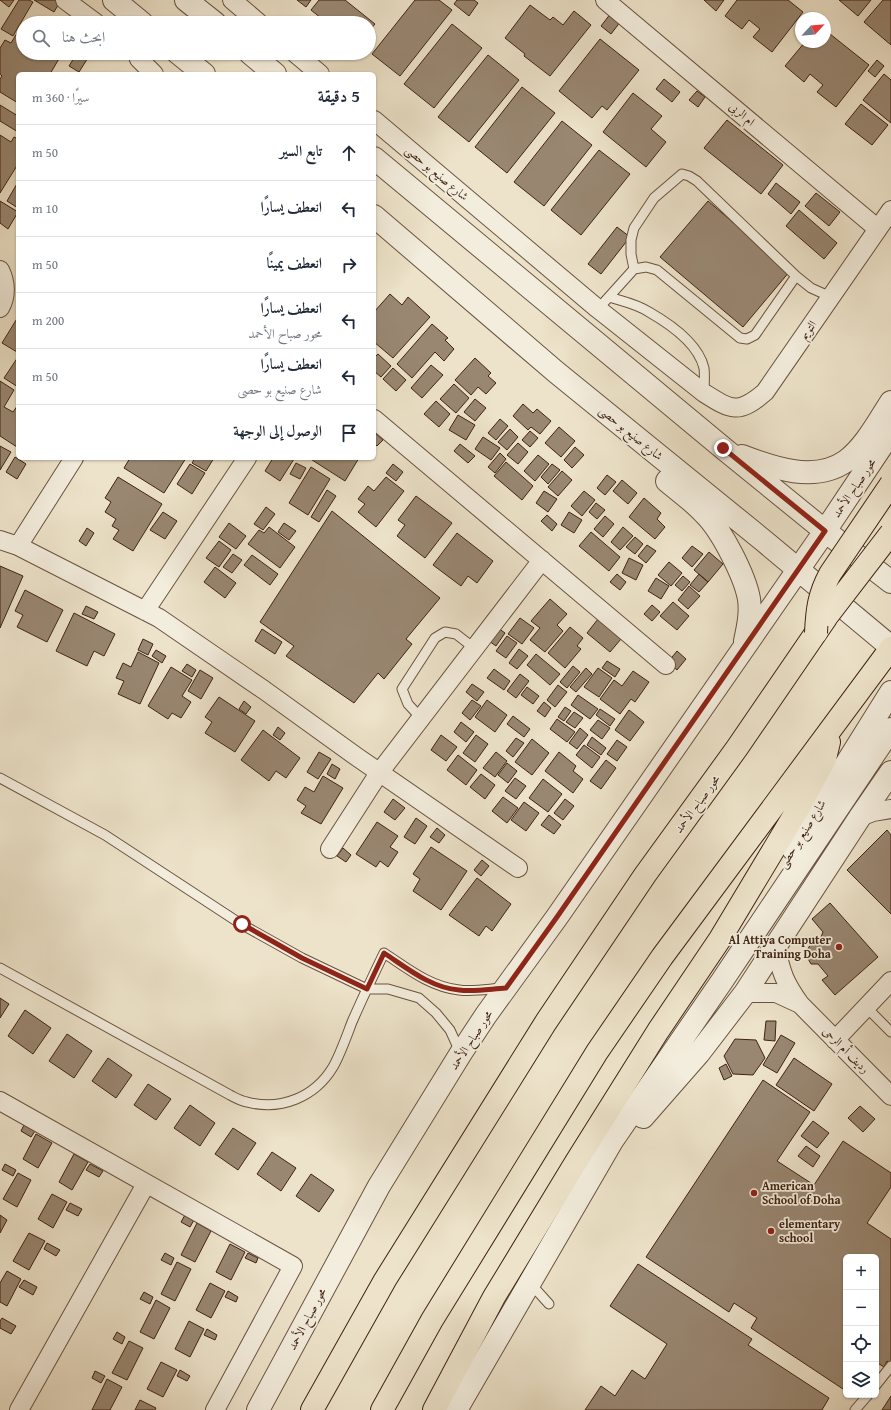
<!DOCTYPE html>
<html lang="ar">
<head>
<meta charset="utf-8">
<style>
  :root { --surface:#fff; --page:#f6f6f7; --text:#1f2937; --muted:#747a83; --line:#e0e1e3 }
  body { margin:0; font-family:"Gentium Book Plus",Amiri,serif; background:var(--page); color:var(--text); direction:rtl }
  .controls { position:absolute; right:12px; bottom:12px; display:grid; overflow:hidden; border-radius:6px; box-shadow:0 1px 3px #0004 }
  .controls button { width:36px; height:36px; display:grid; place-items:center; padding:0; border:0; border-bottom:1px solid var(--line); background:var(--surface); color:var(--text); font:20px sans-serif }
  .compass { position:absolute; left:795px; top:12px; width:36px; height:36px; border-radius:50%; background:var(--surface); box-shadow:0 1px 3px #0004; rotate:64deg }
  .stop { position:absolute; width:12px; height:12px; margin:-9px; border:3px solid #8f2418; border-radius:50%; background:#fff }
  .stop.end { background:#8f2418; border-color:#fff; box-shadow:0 1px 4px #0008 }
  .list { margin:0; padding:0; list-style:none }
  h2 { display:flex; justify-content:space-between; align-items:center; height:52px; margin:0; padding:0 16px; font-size:17px }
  h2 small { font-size:13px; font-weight:400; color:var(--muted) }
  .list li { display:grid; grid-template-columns:26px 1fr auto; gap:12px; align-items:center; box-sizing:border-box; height:56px; padding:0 16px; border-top:1px solid var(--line) }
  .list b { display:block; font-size:15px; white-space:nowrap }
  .list p { margin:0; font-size:13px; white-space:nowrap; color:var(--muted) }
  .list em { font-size:13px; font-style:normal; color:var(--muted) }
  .icon { flex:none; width:22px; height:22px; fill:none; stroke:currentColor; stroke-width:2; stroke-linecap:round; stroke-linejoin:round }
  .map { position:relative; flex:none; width:891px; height:1410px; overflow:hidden; direction:ltr }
  .search { position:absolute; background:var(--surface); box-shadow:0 1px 3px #0004; left:16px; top:16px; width:360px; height:44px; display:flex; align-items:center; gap:10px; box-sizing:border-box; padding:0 14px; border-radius:22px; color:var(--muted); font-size:15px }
  .panel { position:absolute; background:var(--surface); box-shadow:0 1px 3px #0004; left:16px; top:72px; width:360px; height:388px; border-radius:6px; direction:rtl }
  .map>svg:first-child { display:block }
  .building { fill:#998772; stroke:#3f2313 }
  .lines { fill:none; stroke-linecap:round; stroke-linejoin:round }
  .service-casing { stroke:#6a5341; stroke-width:11 }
  .minor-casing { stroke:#6a5341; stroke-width:20 }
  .tertiary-casing { stroke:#6a5341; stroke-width:24 }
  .trunk-casing { stroke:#3f2313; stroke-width:24 }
  .service { stroke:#f3eddd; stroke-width:9 }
  .minor { stroke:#f3eddd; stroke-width:18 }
  .tertiary { stroke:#f3eddd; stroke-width:22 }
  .trunk { stroke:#ede3ca; stroke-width:22 }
  .trunk-bridge-casing { stroke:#3f2313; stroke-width:24; stroke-linecap:butt }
  .trunk-bridge { stroke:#ede3ca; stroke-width:22 }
  .route { stroke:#8f2418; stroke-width:5 }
  .poi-dot { fill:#8f2418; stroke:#f3eddd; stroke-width:1.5 }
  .labels { text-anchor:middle; stroke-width:3.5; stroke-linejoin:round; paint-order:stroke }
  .street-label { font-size:12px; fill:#3f2313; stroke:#f3eddd }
  .poi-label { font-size:12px; font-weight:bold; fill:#3f2313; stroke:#f3eddd; text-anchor:start }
</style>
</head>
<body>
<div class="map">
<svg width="891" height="1410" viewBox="0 0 891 1410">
  <rect width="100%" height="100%" fill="#ede3ca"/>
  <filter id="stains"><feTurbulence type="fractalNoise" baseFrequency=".005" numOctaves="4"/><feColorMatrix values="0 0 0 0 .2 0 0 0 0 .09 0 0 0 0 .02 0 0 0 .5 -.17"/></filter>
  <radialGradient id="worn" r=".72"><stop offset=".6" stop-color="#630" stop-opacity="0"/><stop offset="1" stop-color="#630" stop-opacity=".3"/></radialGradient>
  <path class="building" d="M0 0H14L9 7Z
    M19 0H29L33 2 13 36 1 29Z
    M34 0H61L54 12Z
    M297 0H311L306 7Z
    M319 0H345L375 24 369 31V23H327L311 10Z
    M415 0H439L452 10 400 76 372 54Z
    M457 0H474L478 3 469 16 454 4Z
    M704 0H724L716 11Z
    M737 0H788L803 12 772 52 753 37 760 29 749 20 742 29 725 16Z
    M839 0H871L858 16Z
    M883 0H891V45L864 22Z
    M530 5 550 20 553 17 563 25 574 11 591 25 550 76 524 56 525 54 505 38Z
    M611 13 621 21 611 34 601 26Z
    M452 24 482 48 434 108 404 84Z
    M22 25 23 53H53L60 57 50 74H18V103L0 92V79L2 76 0 74V48L5 40 11 43Z
    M825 30 869 65 836 107 817 92 823 85 810 74 804 82 785 66 805 42H825Z
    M600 39 639 70 607 110 602 106 592 118 559 91Z
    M77 53H91L79 72 69 66Z
    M488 55 519 80 469 142 438 117Z
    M877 60 884 66 875 77 868 71Z
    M884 74 891 80V123L863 100Z
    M664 79 680 92 672 102 656 89Z
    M522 87 555 113 507 173 475 147Z
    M697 91 705 97 698 107 689 100Z
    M633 93 662 116 651 129 666 142 646 167 603 132Z
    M861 104 888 125 872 145 845 124Z
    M0 105 18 116V132L0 121Z
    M727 120 783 165 761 194 704 148Z
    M562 121 592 145 544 206 514 182Z
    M0 135 11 142 14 137 18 139V164L0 193Z
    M599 150 630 174 581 235 551 210Z
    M18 182V208L7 201Z
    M776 183 800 202 791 214 768 194Z
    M816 193 840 212 829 226 805 206Z
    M0 201 18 212 8 229 0 223Z
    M708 201 790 271 743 327 660 257Z
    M799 210 837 243 824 259 786 226Z
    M617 227 630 237 601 274 588 264Z
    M390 294 402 305 408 297 430 317 393 358 374 342V312Z
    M18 317V351L17 352 2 343Z
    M432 324 448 338 445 340 454 349 444 361 435 352 412 378 397 364Z
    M378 354 391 366 381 377 374 371V358Z
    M18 357V387L4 378Z
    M475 358 491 373 488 376 496 383 486 394 478 387 471 395 455 380Z
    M431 365 443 375 422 398 411 388Z
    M393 368 406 380 396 391 383 379Z
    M0 381 14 390 4 407 13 412 18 405 17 447 0 436Z
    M454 384 469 398 456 413 440 399Z
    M475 399 486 408 475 421 464 412Z
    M436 401 450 414 439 427 424 414Z
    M523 404 533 413 537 409 551 421 540 434 531 427 528 430 513 416Z
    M458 415 475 425 466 440 449 430Z
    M500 419 508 426 496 440 488 433Z
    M559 427 575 441 561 457 545 443Z
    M510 429 518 437 507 450 498 442Z
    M530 431 538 438 530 447 522 440Z
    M374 432 383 440 377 446 374 443Z
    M483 437 500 448 491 460 475 449Z
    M518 443 528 452 518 464 507 455Z
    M460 444 475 456 468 463 454 451Z
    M0 446 11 452 0 470Z
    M575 447 584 455 572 468 564 460Z
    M500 453 506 459 495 473 488 467Z
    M538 455 549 464 535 481 524 471Z
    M15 457 26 464 17 479 6 472Z
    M130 458H186L164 493 124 468Z
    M195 458H214L206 471 192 463Z
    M273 458 294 459 280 481 265 471Z
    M309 458H359L345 481Z
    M506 462 533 486 522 500 494 476Z
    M296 463 306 468 300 479 290 474Z
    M190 464 205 473 192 494 177 484Z
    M393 464 403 472 396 481 386 473Z
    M552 464 560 470 548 484 541 477Z
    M311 467 330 479 308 515 289 503Z
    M562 471 572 480 558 496 548 487Z
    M607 475 616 482 605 495 597 488Z
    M118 477 162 504 133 551 113 539 119 530 112 526 116 519 105 512 111 502 105 498Z
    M386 477 404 491 376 527 358 512 365 504 358 499 368 486 374 491Z
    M622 480 637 493 628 504 613 491Z
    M327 490 336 496 319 522 311 517Z
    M544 491 557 499 548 512 536 503Z
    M584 491 595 500 582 516 571 506Z
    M416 496 452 523 425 558 397 536 405 525 398 520Z
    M644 498 661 513 657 519 665 527 655 539 629 517Z
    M596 503 605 510 597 519 589 512Z
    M266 507 275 514 263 530 254 524Z
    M332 511 440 598 406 639 412 644 384 679 378 673 354 703 286 656 294 646 260 622Z
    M163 512 177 521 165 539 150 530Z
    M569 512 582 520 574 533 561 525Z
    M547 515 557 524 552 531 541 521Z
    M605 516 614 524 603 537 594 529Z
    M229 523 246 536 236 549 219 537Z
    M284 523 296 531 289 540 278 532Z
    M269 527 295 547 280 568 248 544 259 530 264 533Z
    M623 527 633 536 620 550 611 542Z
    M87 528 94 533 86 546 79 541Z
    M591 532 620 557 609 571 579 546Z
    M457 533 493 561 477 583 468 576 461 586 433 565Z
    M635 537 643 544 635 554 626 547Z
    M219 541 231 550 219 567 206 558Z
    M647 545 656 551 646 563 638 556Z
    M692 546 703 554 692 567 682 558Z
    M709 552 723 564 708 582 694 570Z
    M233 554 242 560 232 573 223 567Z
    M252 555 278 574 270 585 244 565Z
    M629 558 643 565 636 580 622 573Z
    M669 562 682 573 671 586 658 575Z
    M0 566 23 576 0 628Z
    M215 567 236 583 225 598 204 582Z
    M617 574 626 582 620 590 610 582Z
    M699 574 708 582 699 592 690 585Z
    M683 576 690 582 682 591 675 585Z
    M656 578 669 586 661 599 648 591Z
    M689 586 700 596 688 609 678 600Z
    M25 590 63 610 47 642 17 627 23 615 15 611Z
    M550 599 567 614 557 625 563 631 545 652 530 640 540 628 531 621Z
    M673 602 689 616 677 630 660 616Z
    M652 605 660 612 652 621 644 614Z
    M86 606 98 612 94 619 82 614Z
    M74 613 115 634 104 656 94 651 87 666 56 651Z
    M520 618 534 628 522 644 508 634Z
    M598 619 621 639 610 652 587 633Z
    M570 627 583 638 577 646 581 649 565 668 548 653Z
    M498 628 505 633 496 646 489 641Z
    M262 629 282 642 275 654 255 641Z
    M507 636 517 643 506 658 496 651Z
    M143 639 153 644 148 655 138 650Z
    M519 649 528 656 517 669 509 663Z
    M156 650 166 656 162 663 152 656Z
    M677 651 686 659 677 670 668 662Z
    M138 652 159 663 140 704 118 694 124 681 116 678 123 663 131 667Z
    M536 654 560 674 550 685 527 665Z
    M607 661 620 669 615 677 602 668Z
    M187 664 196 670 192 677 182 671Z
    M573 666 580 672 567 688 560 682Z
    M171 667 192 680 182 696 191 702 181 718 172 713 168 719 148 706Z
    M586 668 592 674 576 692 570 687Z
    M598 668 612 678 599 697 584 687Z
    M494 669 510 681 504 690 487 678Z
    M200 670 213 678 201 699 188 691Z
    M633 671 649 682 635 702 631 699 620 714 600 699 614 680 622 686Z
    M520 674 529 681 516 698 507 691Z
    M472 684 484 692 477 701 466 692Z
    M558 685 567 692 555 707 547 700Z
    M527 687 539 696 533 704 521 695Z
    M578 695 598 709 590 719 571 705Z
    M219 697 255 721 235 752 205 733 212 722 205 717Z
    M472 700 481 706 470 720 462 713Z
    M487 700 507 715 495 732 475 717Z
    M244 701 251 707 246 714 239 709Z
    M544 702 551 708 545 717 537 711Z
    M565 707 571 711 564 721 558 717Z
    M600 709 615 719 610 726 596 715Z
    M629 710 644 722 630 741 615 730Z
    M574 712 583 718 575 728 566 722Z
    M513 716 530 729 524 737 507 724Z
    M557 719 575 732 567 742 550 729Z
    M598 720 610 728 602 739 590 730Z
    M461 722 474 732 466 742 454 732Z
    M278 727 285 733 280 740 273 735Z
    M580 728 588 735 577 749 569 743Z
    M263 730 300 758 286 778 276 771 269 781 241 760Z
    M441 735 457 747 446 761 431 750Z
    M476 735 488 744 475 762 463 753Z
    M592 737 606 748 601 755 587 745Z
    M516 738 524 743 513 757 506 751Z
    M532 739 549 753 532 775 515 762Z
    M617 740 627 747 617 761 607 754Z
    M584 745 600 757 592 768 576 755Z
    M319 752 331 759 318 779 307 772Z
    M496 752 507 761 495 777 483 768Z
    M559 752 576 766 573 771 583 779 573 793 545 771Z
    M458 755 477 770 466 785 447 770Z
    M606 760 616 768 601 789 590 781Z
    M507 763 517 771 508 783 498 775Z
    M332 764 340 769 335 779 327 774Z
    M481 774 495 785 485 799 470 787Z
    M323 776 343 788 321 824 301 813 306 806 297 800 305 787 314 792Z
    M515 778 526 786 516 799 505 791Z
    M543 779 562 794 548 812 529 798Z
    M503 797 518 808 507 823 492 811Z
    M393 799 405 808 395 820 384 812Z
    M565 799 574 806 563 820 554 813Z
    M524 802 539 813 526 831 511 820Z
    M549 815 561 825 554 834 541 825Z
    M416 818 427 826 415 844 404 837Z
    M377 822 398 836 390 847 398 852 388 867 380 861 376 867 356 854Z
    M437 828 445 835 439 843 430 837Z
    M887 830 891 835V914L847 870Z
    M431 847 467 871 441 910 413 891 420 879 413 874Z
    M343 848 351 855 346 862 337 856Z
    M482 860 489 866 481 876 474 870Z
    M477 878 511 904 492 931 486 926 479 936 449 915Z
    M830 903 878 957 835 995 822 980 828 976 818 964H811L807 957V950L811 944 819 942 823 932 812 919Z
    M0 998 9 1004 0 1018Z
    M25 1010 51 1028 33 1054 8 1036Z
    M766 1021H776L775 1041 764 1040Z
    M67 1034 92 1051 74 1078 49 1061Z
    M781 1035 795 1043 777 1073 763 1065Z
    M735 1039 756 1040 765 1058 753 1075 733 1074 724 1056Z
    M108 1058 132 1075 116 1098 92 1081Z
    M794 1058 832 1084 814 1111 776 1085Z
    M726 1064 732 1076 724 1080 719 1068Z
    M763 1080 810 1112 777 1161 814 1185 843 1141 891 1173V1187L867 1223 891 1239V1364L887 1361 884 1367 876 1362V1257H846V1391L751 1328 757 1318 734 1303 729 1312 646 1257Z
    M148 1084 171 1099 156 1120 134 1105Z
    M190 1105 215 1123 200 1146 174 1128Z
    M860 1106 875 1119 863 1132 848 1118Z
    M813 1121 829 1133 817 1148 801 1136Z
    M24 1125 35 1131 31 1137 21 1131Z
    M233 1128 256 1143 238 1170 215 1154Z
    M36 1134 52 1143 38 1168 23 1159Z
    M806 1146 820 1156 813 1167 798 1156Z
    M272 1152 296 1168 281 1191 257 1174Z
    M74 1154 88 1162 72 1190 59 1182Z
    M5 1164 16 1170 13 1176 2 1170Z
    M90 1164 103 1171 99 1177 86 1170Z
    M18 1173 31 1180 17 1207 3 1199Z
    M311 1174 334 1190 319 1212 296 1196Z
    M52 1194 67 1202 53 1228 38 1219Z
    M70 1203 82 1209 78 1216 66 1210Z
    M0 1215 7 1220 0 1233Z
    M185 1215 194 1220 190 1227 181 1222Z
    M197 1223 211 1231 195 1262 181 1255Z
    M29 1233 45 1241 29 1270 13 1261Z
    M47 1243 60 1250 56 1256 44 1249Z
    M230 1244 245 1252 231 1280 216 1272Z
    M165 1253 174 1258 171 1265 161 1260Z
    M248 1253 258 1258 256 1263 245 1258Z
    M177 1262 191 1269 175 1301 161 1294Z
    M638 1264 752 1339 748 1345 829 1398 822 1410H585L601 1386 615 1396 632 1370 645 1379 667 1344 610 1306Z
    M7 1271 21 1279 7 1306 0 1302V1283Z
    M24 1280 37 1287 33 1295 19 1287Z
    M210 1283 225 1291 211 1318 196 1310Z
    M228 1291 238 1297 236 1302 225 1297Z
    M144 1292 153 1297 150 1304 140 1299Z
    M156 1300 170 1308 154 1339 140 1332Z
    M2 1318 16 1326 11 1334 0 1328V1321Z
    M189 1321 204 1329 190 1357 175 1349Z
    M207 1329 217 1335 215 1340 204 1335Z
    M117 1332 125 1337 122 1344 113 1339Z
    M129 1341 143 1348 127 1380 112 1373Z
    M161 1362 177 1370 163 1397 147 1389Z
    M180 1370 190 1376 187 1381 177 1376Z
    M95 1371 105 1376 101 1383 92 1378Z
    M107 1379 122 1387 110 1410H92Z
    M891 1396V1410H882Z
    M140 1400 156 1408 155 1410H135Z"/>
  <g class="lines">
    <defs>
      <path id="service" d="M634 269 646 267 657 270 740 338 747 339 755 335 796 276
        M609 297C622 301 637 304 649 312 670 324 698 343 704 368 705 376 704 385 704 393
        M598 309 634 269 631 254V240L634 228 654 198 682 174 689 176 697 181 796 276 811 288 831 297
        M421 718 408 704 402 689 435 638 445 632 456 634 474 648
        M0 778 105 835 241 924 302 958 367 989H388L419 998 436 1013 450 1030 460 1052
        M0 968 230 1095C236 1098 241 1101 247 1102 281 1111 315 1097 333 1067 340 1055 347 1035 352 1022 362 999 373 976 384 953 407 968 430 987 459 990 473 992 488 989 502 988
        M866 1007 891 1032
        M530 1283 549 1304
        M876 1385 891 1366
        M855 1410 868 1395"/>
      <path id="minor" d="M65 0 96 23
        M232 0 259 23
        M605 0 878 229
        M137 53 139 59 154 74
        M295 53 320 74
        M374 120 598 309 704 393C731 410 738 415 765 392L891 210
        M0 270C6 282 7 296 0 308
        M374 419 666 665
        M0 540 18 546 159 618 264 690 357 757 518 868
        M18 546 74 458
        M145 611 247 458
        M860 817 873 812 891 809
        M330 849 379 773 542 560
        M776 947C781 973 785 983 800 1004L891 1096
        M745 993H776L800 1004
        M835 1040 891 981
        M0 1101 293 1266 215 1410
        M19 1410 146 1184"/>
      <path id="tertiary" d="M114 0 142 23
        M186 0 215 23
        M178 53 204 74
        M250 53 275 74
        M374 158 723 448 825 531 891 582
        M374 216 556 372 764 541 891 647
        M742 456C773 468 815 483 846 461 865 447 878 422 891 402
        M667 481C679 491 693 501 704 513 721 529 745 576 749 599 751 613 748 627 745 641
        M793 849 891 692
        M643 1117 699 1053 745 993 860 817 891 772
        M258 1410 379 1186 461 1053 486 1015 557 917 825 531 891 432
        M456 1410 612 1141 722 981 891 729"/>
      <path id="trunk" d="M312 1410 385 1280 546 1022 645 875 737 748 826 618
        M382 1410 432 1320 597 1052 662 957 891 648
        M434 1410 494 1297 576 1162 658 1031 720 939 798 809 825 759 829 742"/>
    </defs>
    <use href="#service" class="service-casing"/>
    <use href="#minor" class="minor-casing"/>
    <use href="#tertiary" class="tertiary-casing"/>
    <use href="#trunk" class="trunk-casing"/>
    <use href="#service" class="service"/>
    <use href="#minor" class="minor"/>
    <use href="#tertiary" class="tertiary"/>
    <use href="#trunk" class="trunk"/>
    <defs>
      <path id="trunk-bridge" d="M828 615 891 533
        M816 633C817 610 819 594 830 574L891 484"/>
    </defs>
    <use href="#trunk-bridge" class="trunk-bridge-casing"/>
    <use href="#trunk-bridge" class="trunk-bridge"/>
  </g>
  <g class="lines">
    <path class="route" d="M242 924 302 958 367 989 384 953C407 968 431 988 459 990 474 992 490 989 506 988L557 917 825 531 723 448"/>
  </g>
  <g class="poi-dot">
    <circle cx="839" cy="947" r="4"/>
    <circle cx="754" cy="1193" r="4"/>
    <circle cx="771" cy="1231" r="4"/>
  </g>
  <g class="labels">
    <g class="street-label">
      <text transform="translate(742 114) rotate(40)" y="4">ام الربى</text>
      <text transform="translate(437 173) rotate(40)" y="4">شارع صنيع بو حصى</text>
      <text transform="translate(808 330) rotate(-55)" y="4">التويم</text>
      <text transform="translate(631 433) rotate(39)" y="4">شارع صنيع بو حصى</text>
      <text transform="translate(854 488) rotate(-56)" y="4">محور صباح الأحمد</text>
      <text transform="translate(697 804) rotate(-54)" y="4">محور صباح الأحمد</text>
      <text transform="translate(802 834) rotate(-58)" y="4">شارع صنيع بو حصى</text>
      <text transform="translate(471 1040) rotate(-57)" y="4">محور صباح الأحمد</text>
      <text transform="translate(846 1050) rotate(45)" y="4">رديف أم الرحى</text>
      <text transform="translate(307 1319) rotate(-62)" y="4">محور صباح الأحمد</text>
    </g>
    <g class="poi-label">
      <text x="831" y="944" text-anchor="end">Al Attiya Computer<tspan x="831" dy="14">Training Doha</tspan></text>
      <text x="762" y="1190">American<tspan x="762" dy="14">School of Doha</tspan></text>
      <text x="779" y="1228">elementary<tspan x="779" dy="14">school</tspan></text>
    </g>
  </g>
  <rect width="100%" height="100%" filter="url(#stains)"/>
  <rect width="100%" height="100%" fill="url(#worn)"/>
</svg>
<div class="controls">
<button>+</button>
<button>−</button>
<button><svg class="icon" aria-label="locate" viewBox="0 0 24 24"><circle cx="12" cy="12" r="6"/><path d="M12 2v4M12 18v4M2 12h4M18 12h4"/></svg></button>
<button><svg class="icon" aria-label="layers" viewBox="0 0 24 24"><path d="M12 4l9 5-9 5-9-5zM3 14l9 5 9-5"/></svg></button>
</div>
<svg class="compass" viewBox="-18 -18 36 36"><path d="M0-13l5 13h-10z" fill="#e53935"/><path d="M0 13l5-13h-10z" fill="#747a83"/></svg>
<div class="stop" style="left:242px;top:924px"></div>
<div class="stop end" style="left:723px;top:448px"></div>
<div class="search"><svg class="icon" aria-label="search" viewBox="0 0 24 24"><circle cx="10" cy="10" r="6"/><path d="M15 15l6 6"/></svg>ابحث هنا</div>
<section class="panel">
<h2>5 دقيقة<small>سيرًا · 360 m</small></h2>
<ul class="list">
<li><svg class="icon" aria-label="ahead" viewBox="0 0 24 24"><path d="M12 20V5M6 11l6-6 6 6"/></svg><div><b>تابع السير</b></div><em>50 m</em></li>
<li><svg class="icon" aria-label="left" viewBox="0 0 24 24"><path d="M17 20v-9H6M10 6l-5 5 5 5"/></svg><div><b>انعطف يسارًا</b></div><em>10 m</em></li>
<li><svg class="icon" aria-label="right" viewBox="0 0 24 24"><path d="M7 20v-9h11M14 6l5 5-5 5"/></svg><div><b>انعطف يمينًا</b></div><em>50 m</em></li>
<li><svg class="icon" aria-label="left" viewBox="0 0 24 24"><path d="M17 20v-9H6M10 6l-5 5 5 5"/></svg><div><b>انعطف يسارًا</b><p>محور صباح الأحمد</p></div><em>200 m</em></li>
<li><svg class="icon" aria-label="left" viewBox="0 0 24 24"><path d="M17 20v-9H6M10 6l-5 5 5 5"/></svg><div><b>انعطف يسارًا</b><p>شارع صنيع بو حصى</p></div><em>50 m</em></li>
<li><svg class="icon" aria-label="arrive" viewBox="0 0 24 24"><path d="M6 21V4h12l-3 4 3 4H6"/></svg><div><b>الوصول إلى الوجهة</b></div></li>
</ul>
</section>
</div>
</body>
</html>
